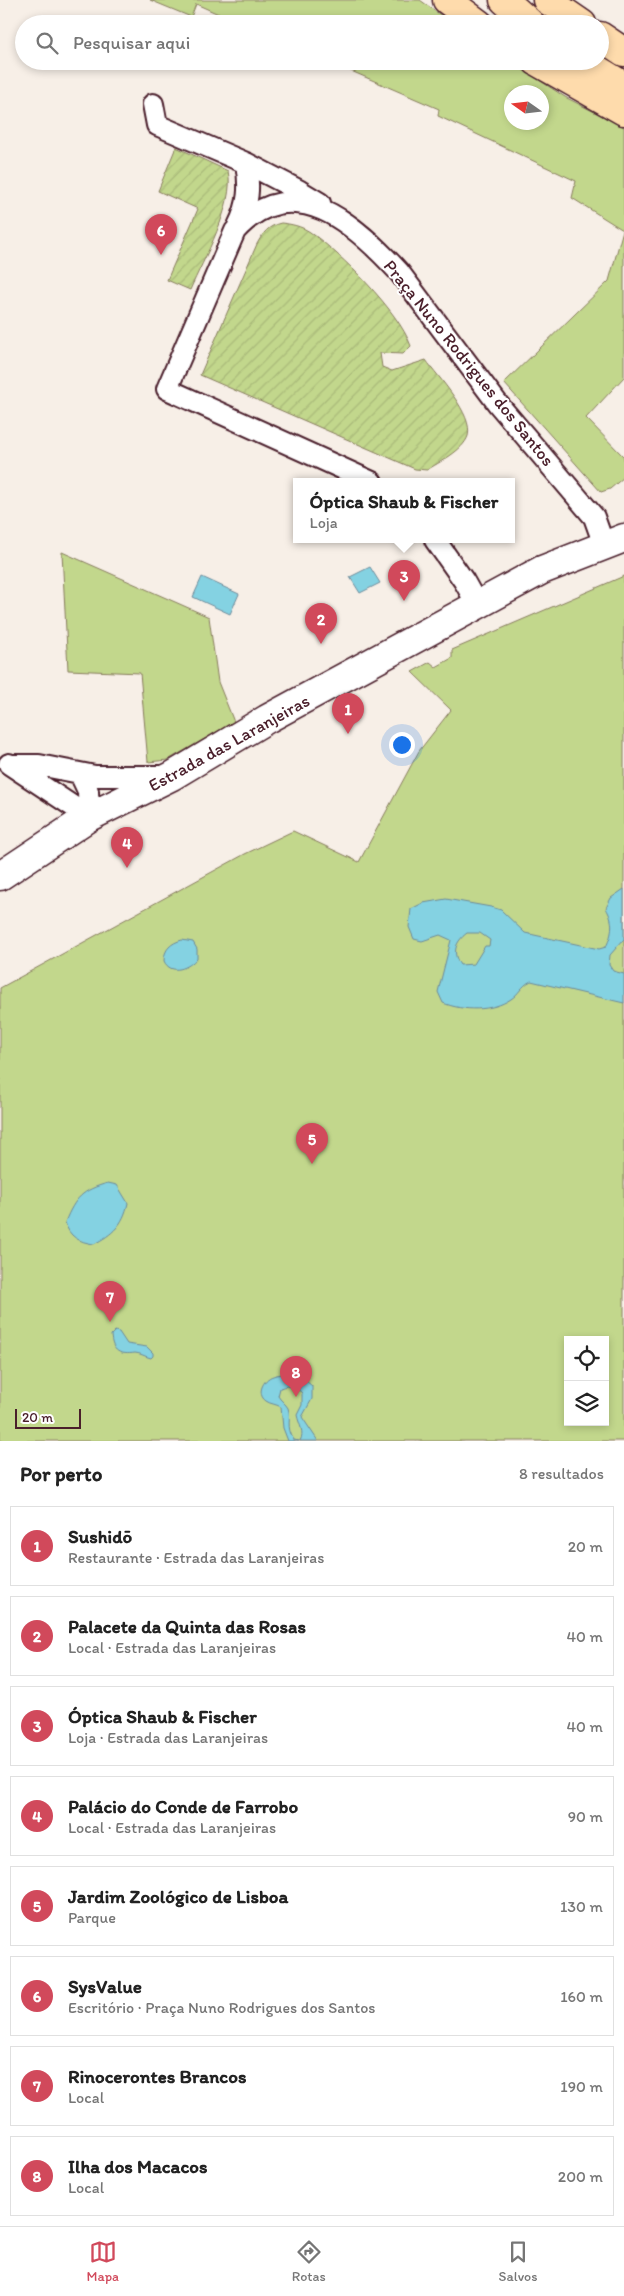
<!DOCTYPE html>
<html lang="pt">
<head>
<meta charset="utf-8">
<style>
  :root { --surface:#fff; --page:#f2f2f2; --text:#222; --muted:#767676; --line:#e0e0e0; --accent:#d1495b }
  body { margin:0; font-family:Itim,sans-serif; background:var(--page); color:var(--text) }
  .controls { position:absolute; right:15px; bottom:15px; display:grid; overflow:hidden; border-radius:0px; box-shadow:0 2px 8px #0003 }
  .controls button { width:45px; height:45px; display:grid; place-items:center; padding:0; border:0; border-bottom:1px solid var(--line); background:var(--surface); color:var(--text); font:25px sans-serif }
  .compass { position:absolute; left:504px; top:85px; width:45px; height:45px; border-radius:50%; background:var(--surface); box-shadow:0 2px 8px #0003; rotate:284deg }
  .scale { position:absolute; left:15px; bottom:12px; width:66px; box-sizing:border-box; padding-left:5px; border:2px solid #4a1f2b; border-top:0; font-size:14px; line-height:18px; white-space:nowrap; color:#4a1f2b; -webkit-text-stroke:4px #fff; paint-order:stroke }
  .you { position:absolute; left:401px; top:744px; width:18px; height:18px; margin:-12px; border:4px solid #fff; border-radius:50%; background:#1a73e8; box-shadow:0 0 0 8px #1a73e833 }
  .badge { display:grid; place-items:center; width:32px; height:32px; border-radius:50%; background:var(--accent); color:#fff; font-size:16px; font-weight:700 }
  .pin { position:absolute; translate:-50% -41px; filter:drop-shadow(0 1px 2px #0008) }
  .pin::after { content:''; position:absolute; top:26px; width:18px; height:15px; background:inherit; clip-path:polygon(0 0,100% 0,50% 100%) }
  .popup { position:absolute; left:293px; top:478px; width:222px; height:65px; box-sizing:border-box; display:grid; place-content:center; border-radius:0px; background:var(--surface); filter:drop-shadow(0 1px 4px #0005); font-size:16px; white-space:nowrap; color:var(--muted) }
  .popup b { font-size:19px; color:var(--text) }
  .popup::after { content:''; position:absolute; left:50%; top:100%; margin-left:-10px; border:10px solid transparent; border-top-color:var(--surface) }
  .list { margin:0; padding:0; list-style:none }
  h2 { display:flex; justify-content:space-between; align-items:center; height:65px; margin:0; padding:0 20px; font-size:21px }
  h2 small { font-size:16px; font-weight:400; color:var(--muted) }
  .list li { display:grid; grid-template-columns:32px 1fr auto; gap:15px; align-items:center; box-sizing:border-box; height:80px; margin:0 10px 10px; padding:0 10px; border:1px solid var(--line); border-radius:0px }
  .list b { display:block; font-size:19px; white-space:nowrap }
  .list p { margin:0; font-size:16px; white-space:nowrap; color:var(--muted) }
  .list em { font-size:16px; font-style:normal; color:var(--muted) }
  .icon { flex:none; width:28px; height:28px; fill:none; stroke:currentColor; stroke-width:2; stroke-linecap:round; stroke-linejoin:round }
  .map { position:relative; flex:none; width:624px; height:1441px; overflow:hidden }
  .search { position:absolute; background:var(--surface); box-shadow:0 2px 8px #0003; left:15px; right:15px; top:15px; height:55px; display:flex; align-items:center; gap:12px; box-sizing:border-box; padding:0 18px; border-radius:28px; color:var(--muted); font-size:19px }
  .sheet { height:785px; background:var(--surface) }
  nav { display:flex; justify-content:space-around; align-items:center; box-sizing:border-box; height:70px; border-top:1px solid var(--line); background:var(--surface); font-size:14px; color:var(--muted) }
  nav a { display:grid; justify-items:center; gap:2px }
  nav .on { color:var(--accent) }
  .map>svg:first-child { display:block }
  .green { fill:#c2d78c; stroke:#867b5c; fill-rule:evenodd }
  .garden { fill:url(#garden-furrows); stroke:#867b5c }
  .water { fill:#84d2e2; stroke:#6d8a99; fill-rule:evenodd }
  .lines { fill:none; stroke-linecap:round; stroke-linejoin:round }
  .street-casing { stroke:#4a1f2b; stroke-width:24 }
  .secondary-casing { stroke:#4a1f2b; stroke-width:31 }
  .highway-casing { stroke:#4a1f2b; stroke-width:31 }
  .street { stroke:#fff; stroke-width:20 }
  .secondary { stroke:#fff; stroke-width:28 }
  .highway { stroke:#fedbac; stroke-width:28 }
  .labels { text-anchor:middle; stroke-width:4; stroke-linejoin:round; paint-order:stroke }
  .street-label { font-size:18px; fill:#4a1f2b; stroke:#fff }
</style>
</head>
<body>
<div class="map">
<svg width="624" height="1441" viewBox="0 0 624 1441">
  <defs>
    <pattern id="garden-furrows" width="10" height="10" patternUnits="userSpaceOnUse" patternTransform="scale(1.25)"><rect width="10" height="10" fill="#c2d78c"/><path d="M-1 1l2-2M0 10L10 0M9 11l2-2" fill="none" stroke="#a8b879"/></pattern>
  </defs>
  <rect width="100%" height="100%" fill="#f7efe7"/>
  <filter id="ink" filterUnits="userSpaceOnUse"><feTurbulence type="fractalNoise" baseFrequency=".02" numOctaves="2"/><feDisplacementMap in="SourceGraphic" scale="10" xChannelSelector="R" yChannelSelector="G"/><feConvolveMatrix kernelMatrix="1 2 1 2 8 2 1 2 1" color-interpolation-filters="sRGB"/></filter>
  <g filter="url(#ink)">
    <path class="green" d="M150 0H420L453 24H241L196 4 191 17Z
      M328 61H510L565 97 624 127V377L586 418 624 457V477L610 489 601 492 504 383 609 281 623 230 572 198 576 181 438 116 439 109ZM512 92H542V122H512Z
      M62 552 209 617 218 682 234 722 168 760 148 762 140 673 68 670Z
      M624 576V1441H0V988L245 854 293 831 359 862 419 751 451 710 412 672 430 662 436 667 452 658V650ZM568 1340H605V1422H568Z"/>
    <path class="garden" d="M176 147 228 171C236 203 203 260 190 290L167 280 198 209 158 191Z
      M281 223C291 224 301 226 310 232 341 254 398 310 411 346L403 354 380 353 382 367 392 371 426 360C438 377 474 415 468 436 463 451 439 462 427 470L415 469 200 375 257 244C263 233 268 226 281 223Z"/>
    <path class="water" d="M370 567 380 583 360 593 350 577Z
      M202 577 239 594 230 614 193 597Z
      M624 889V939L610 955 609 965 613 971 624 974V1003L531 981C521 986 519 994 511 999 492 1012 463 1011 443 1003L438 992 451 940 440 935 422 941 414 939 409 927 411 909 423 903 446 899 491 907 501 910 525 933 599 949 606 947C613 932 614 922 606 908L611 898ZM467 933H480L490 940 489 946H485L474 964 460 965C452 953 455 942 467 933Z
      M182 940 193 942 197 949V958C189 968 171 976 164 961 164 949 171 943 182 940Z
      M108 1183 117 1185 128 1203C123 1225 113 1234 94 1244 79 1242 69 1237 65 1222 75 1198 82 1190 108 1183Z
      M115 1331 119 1332 127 1344 147 1347 153 1353V1356L151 1358C146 1357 140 1353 135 1353 120 1355 112 1352 111 1335Z
      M289 1374 299 1375 312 1386V1399L302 1417 318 1441H300C305 1432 299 1425 297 1415L302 1405V1393C295 1387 290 1384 280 1388L278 1396C280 1400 286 1404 288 1408 292 1419 285 1426 294 1440L299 1441H288L283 1428 281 1407C276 1404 270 1404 266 1401 256 1394 263 1379 273 1376 278 1374 284 1374 289 1374Z"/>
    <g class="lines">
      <defs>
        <path id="street" d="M153 104 157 125 246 163
          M238 226C249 204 250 187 246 163L300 191 320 203
          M372 482 167 389 235 231C293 167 356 225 399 272L498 404 594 517 604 545
          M435 540 464 581 478 606
          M9 764 89 817
          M12 765H39L95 776H166
          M80 774 88 791 89 817"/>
        <path id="secondary" d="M0 876 89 817 172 776 267 719 542 570 624 538"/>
        <path id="highway" d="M447 0 479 24
          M504 0 531 24
          M547 0 582 24
          M600 36 624 52
          M536 61 624 111
          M583 61 624 86"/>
      </defs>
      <use href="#street" class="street-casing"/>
      <use href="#secondary" class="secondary-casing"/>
      <use href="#highway" class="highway-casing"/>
      <use href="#street" class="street"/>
      <use href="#secondary" class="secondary"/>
      <use href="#highway" class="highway"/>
    </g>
  </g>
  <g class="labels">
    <g class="street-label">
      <text transform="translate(469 363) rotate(51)" y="6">Praça Nuno Rodrigues dos Santos</text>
      <text transform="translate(229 743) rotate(-29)" y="6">Estrada das Laranjeiras</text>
    </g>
  </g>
</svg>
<div class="controls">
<button><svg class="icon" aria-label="locate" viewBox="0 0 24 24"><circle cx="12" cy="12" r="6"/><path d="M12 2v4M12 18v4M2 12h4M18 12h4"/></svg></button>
<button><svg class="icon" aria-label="layers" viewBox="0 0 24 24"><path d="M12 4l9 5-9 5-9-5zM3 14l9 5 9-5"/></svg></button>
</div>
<svg class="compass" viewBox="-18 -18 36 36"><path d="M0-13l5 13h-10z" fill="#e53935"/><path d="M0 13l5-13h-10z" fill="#767676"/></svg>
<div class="scale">20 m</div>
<div class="you"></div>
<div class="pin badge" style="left:348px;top:734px">1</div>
<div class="pin badge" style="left:321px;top:644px">2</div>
<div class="pin badge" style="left:404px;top:601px">3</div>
<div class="popup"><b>Óptica Shaub &amp; Fischer</b>Loja</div>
<div class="pin badge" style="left:127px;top:868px">4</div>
<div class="pin badge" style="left:312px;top:1164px">5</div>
<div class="pin badge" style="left:161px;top:255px">6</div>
<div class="pin badge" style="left:110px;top:1322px">7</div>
<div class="pin badge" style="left:296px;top:1397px">8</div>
<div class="search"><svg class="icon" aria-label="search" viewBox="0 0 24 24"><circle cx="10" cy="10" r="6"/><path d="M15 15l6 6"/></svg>Pesquisar aqui</div>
</div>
<section class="sheet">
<h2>Por perto<small>8 resultados</small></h2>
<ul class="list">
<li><span class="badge">1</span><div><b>Sushidō</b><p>Restaurante · Estrada das Laranjeiras</p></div><em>20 m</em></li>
<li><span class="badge">2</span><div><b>Palacete da Quinta das Rosas</b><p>Local · Estrada das Laranjeiras</p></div><em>40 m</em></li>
<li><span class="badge">3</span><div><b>Óptica Shaub &amp; Fischer</b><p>Loja · Estrada das Laranjeiras</p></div><em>40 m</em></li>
<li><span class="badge">4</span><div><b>Palácio do Conde de Farrobo</b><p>Local · Estrada das Laranjeiras</p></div><em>90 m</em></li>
<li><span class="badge">5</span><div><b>Jardim Zoológico de Lisboa</b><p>Parque</p></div><em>130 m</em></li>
<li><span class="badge">6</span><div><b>SysValue</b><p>Escritório · Praça Nuno Rodrigues dos Santos</p></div><em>160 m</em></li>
<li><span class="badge">7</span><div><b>Rinocerontes Brancos</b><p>Local</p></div><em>190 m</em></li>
<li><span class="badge">8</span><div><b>Ilha dos Macacos</b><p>Local</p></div><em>200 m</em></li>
</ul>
</section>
<nav>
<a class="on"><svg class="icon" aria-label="map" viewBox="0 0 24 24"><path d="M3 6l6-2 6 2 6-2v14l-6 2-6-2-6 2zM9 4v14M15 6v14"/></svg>Mapa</a>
<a><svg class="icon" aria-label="directions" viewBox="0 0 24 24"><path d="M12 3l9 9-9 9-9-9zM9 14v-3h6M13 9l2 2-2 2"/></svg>Rotas</a>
<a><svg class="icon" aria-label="saved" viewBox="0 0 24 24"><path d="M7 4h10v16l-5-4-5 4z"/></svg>Salvos</a>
</nav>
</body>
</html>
